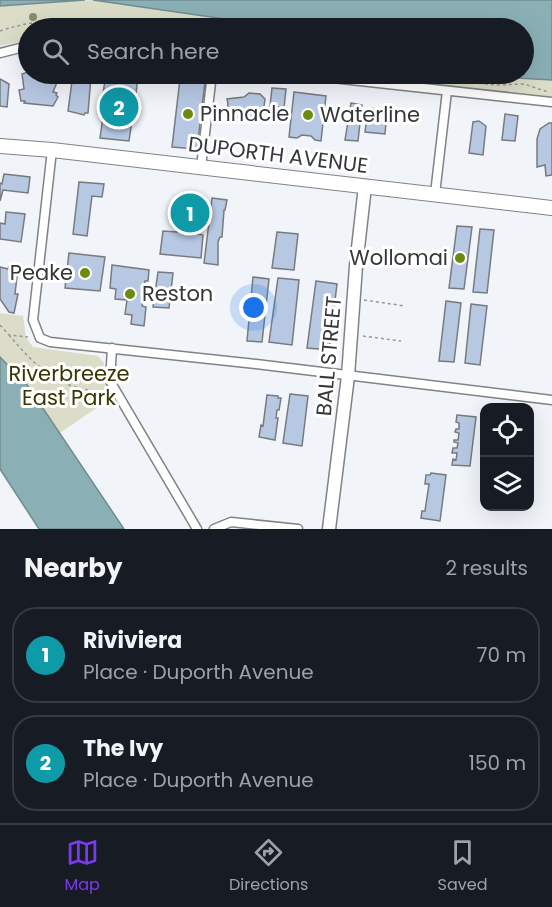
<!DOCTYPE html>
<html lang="en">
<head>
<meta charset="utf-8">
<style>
  :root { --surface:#171b24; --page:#20242c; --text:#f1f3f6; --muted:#9ea1a6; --line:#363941; --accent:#7c3aed }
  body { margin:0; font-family:Poppins,sans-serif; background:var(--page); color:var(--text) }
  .controls { position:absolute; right:18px; bottom:18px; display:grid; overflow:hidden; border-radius:12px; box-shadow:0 6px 24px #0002 }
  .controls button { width:54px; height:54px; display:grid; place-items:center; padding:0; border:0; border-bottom:2px solid var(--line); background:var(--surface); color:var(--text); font:30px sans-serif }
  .you { position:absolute; left:254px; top:308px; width:21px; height:21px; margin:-15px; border:4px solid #fff; border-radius:50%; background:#1a73e8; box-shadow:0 0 0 9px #1a73e833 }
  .badge { display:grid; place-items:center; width:39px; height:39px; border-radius:50%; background:var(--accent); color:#fff; font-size:20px; font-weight:700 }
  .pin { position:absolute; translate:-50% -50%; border:3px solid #fff; box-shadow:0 2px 6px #0006 }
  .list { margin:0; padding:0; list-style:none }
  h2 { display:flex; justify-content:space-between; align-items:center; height:78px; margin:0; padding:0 24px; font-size:26px }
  h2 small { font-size:20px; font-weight:400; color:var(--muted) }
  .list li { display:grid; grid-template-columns:39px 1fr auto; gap:18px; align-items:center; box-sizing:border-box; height:96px; margin:0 12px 12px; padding:0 12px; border:2px solid var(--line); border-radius:24px }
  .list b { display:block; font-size:22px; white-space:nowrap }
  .list p { margin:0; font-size:20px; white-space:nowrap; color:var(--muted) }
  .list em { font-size:20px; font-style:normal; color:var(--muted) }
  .icon { flex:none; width:33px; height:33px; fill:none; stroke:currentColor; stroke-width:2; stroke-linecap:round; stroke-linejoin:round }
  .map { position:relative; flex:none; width:552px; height:529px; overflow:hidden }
  .search { position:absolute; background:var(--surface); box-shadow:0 6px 24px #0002; left:18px; right:18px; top:18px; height:66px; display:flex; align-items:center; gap:15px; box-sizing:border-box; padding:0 21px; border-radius:33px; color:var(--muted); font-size:22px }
  .sheet { height:294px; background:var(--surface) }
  nav { display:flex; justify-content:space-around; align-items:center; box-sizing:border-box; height:84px; border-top:2px solid var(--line); background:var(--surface); font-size:16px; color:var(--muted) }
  nav a { display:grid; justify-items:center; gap:3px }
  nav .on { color:var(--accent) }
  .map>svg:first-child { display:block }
  .green { fill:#dbddc8 }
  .water { fill:#8ab0b5; stroke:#718c90; stroke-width:1.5 }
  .building { fill:#b7c8e3; stroke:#787b7e; stroke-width:1.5 }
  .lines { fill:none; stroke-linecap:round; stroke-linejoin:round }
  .street-casing { stroke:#7f8286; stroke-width:11 }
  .secondary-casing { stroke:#7f8286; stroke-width:15 }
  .primary-casing { stroke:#7f8286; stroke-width:16 }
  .path { stroke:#95979a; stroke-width:1.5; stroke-dasharray:3 3; stroke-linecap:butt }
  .street { stroke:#fff; stroke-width:8 }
  .secondary { stroke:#fff; stroke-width:12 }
  .primary { stroke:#fff; stroke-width:14 }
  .tree { fill:#8a8d70 }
  .poi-dot { fill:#6c8b0c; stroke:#fff; stroke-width:2 }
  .labels { text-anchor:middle; stroke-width:6; stroke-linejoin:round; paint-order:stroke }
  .poi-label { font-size:21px; fill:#363739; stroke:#fff; text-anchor:start }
  .street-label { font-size:21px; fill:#363739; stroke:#fff }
  .park-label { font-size:21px; fill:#353801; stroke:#fff }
</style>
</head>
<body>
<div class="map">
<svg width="552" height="529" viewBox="0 0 552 529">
  <rect width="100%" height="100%" fill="#f1f4f8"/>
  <path class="green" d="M93 0 287 28H28V40L0 46V6Z
    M363 74H450L552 80V98L453 87Z
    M0 313 23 316 26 337 33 347 98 356 104 363 103 380 111 398 60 433 28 386 0 357Z"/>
  <path class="water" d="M0 0H85L0 6Z
    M93 0H552V80L450 74H524V28H287Z
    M0 357 28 386 124 529H39L0 469Z"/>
  <path class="building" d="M28 72 50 74 58 80 53 92 57 93 56 95 58 97 53 106 24 103 25 101H21L19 90 24 89 22 74Z
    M73 74 91 76 88 113H85L84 115 68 111Z
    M106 74 138 76 135 103H130L129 113H133L129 141 100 138 104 110H108L109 101 102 100Z
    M0 79 9 84 7 107 0 106Z
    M180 79 205 82 197 149 172 147Z
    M272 88 286 89 284 108 270 106Z
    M294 92 326 96 321 141 315 140 311 136 302 135 297 138 289 137Z
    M249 93 260 94 265 99 262 120 229 116V112H226L228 104 227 99 244 97Z
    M351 103 362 105 358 141 345 140Z
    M368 108 387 110 385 134 365 132Z
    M505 114 518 116 515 141 502 140Z
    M479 121 486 126 483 155 469 153 473 122Z
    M549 123H552V175L546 176 545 165 537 167V139L540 129Z
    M4 174 30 177 28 193 3 190 0 201V183L2 184Z
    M79 182 104 184 102 197 92 196 87 236 73 234Z
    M181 194 203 196 198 234 203 235 201 258 160 254 163 231 177 232Z
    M212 198 227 200 225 210H224L222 237H220L218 242V265L204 263Z
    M6 212 25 214 21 242 0 239V223L5 224Z
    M457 226 472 227 464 289 449 288Z
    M480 229 494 230 487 293 473 292Z
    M277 232 298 234 294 270 272 268Z
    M69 253 105 257 100 291 65 288Z
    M112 265 149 270 148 281H145L142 306 146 307 144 326 131 324 132 315 125 314 127 300 115 299 116 289 110 288Z
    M9 266 18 268 15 294H18L14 313 9 312 0 299V267L8 269Z
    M158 272 173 273 169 308 153 307Z
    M253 277 269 279 262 342 247 341Z
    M278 278 299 280 292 345 269 342Z
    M316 281 337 284 329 350 307 348Z
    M446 301 461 303 454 362 439 361Z
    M471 304 487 306 480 365 465 363Z
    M290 394 308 396 302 446 283 443Z
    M267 395 278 396V398H281L279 410H277L276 418H278L275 440 259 437 261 425 263 426Z
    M457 415 476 417 470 466 452 465 453 459 456 460 457 453H452L453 448H457L458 443 454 442V440H458L459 433 455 432 456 429H459V423L456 422Z
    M431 473 446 475 440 521 421 518 422 511H425L429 484H425L426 475H430Z"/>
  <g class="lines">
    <defs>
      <path id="street" d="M0 53 28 46
        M296 74 552 102
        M52 150 33 320 40 338 50 342 256 364 552 400
        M201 167 212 74
        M435 194 447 91
        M112 348 110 381 197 529
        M214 529 231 522 298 529"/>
      <path id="secondary" d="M329 529 348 376 356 266 365 186"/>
      <path id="primary" d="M0 146 52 150 552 208"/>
    </defs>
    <use href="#street" class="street-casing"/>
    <use href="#secondary" class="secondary-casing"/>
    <use href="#primary" class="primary-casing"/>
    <path class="path" d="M0 31C48 14 99 21 148 28
      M394 74 433 79
      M467 82 495 85 524 84 548 92
      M364 300 405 306
      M0 325 9 335 28 337
      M9 335C25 354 43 374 67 384 80 390 95 390 108 396
      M363 336 401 341"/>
    <use href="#street" class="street"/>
    <use href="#secondary" class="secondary"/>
    <use href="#primary" class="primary"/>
  </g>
  <circle class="tree" cx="33" cy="17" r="4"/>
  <g class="poi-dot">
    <circle cx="188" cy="114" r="6"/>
    <circle cx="308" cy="115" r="6"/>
    <circle cx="460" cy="258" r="6"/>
    <circle cx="85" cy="273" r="6"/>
    <circle cx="130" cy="294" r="6"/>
  </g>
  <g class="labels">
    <g class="poi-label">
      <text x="200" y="121">Pinnacle</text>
      <text x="320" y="122">Waterline</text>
      <text x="448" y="265" text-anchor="end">Wollomai</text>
      <text x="73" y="280" text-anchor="end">Peake</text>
      <text x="142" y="301">Reston</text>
    </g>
    <g class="street-label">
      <text transform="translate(278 155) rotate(7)" y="7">DUPORTH AVENUE</text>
      <text transform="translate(329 356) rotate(-85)" y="7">BALL STREET</text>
    </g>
    <g class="park-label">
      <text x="69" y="381">Riverbreeze<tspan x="69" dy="24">East Park</tspan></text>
    </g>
  </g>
</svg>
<div class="controls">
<button><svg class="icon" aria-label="locate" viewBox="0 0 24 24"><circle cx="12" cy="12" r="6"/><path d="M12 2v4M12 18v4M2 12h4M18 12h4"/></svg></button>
<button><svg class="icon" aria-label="layers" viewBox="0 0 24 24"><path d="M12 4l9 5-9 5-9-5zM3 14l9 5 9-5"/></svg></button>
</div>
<div class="you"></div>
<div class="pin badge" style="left:190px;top:213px;background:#0f9aa8">1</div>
<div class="pin badge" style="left:119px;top:107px;background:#0f9aa8">2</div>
<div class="search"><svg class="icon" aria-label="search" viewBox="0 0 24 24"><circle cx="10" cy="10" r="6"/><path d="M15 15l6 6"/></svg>Search here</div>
</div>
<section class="sheet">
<h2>Nearby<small>2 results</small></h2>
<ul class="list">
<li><span class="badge" style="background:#0f9aa8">1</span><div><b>Riviviera</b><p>Place · Duporth Avenue</p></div><em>70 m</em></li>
<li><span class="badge" style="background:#0f9aa8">2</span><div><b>The Ivy</b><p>Place · Duporth Avenue</p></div><em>150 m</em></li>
</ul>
</section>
<nav>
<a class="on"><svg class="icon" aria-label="map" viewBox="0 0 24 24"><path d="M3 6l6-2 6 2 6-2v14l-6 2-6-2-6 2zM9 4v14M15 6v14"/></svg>Map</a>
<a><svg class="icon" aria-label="directions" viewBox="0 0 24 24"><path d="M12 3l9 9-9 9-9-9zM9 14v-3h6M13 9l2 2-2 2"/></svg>Directions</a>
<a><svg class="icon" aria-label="saved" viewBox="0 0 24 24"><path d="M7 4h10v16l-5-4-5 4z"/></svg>Saved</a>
</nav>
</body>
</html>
